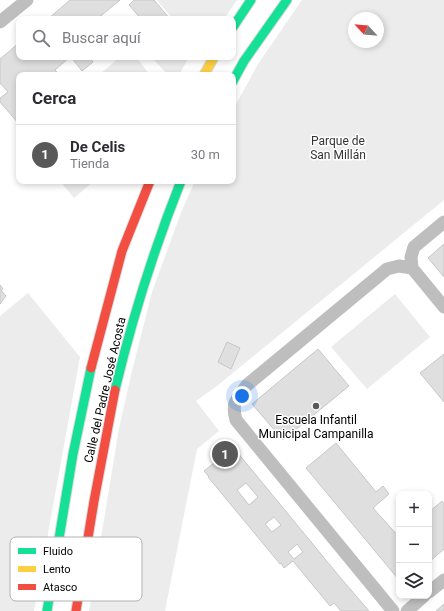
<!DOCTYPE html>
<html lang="es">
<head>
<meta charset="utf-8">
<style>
  :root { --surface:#fff; --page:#f7f7f7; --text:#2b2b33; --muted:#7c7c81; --line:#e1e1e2; --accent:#595959 }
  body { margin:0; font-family:Roboto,sans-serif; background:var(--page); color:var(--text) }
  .controls { position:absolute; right:12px; bottom:12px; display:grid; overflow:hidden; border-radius:8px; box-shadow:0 2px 6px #0003 }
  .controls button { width:36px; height:36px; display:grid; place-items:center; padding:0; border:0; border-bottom:1px solid var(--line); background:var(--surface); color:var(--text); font:20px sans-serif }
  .compass { position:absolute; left:348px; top:12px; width:36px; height:36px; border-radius:50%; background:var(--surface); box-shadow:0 2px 6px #0003; rotate:296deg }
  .you { position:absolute; left:242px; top:396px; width:14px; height:14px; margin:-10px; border:3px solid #fff; border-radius:50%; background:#1a73e8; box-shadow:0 0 0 6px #1a73e833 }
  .badge { display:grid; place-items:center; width:26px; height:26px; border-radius:50%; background:var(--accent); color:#fff; font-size:13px; font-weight:700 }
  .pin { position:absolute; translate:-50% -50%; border:2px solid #fff; box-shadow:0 1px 4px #0006 }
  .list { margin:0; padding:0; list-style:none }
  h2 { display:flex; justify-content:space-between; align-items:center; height:52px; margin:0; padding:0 16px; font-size:17px }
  h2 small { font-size:13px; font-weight:400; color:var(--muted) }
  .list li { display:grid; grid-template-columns:26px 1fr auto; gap:12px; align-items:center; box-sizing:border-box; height:60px; padding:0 16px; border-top:1px solid var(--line) }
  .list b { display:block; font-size:15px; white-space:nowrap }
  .list p { margin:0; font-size:13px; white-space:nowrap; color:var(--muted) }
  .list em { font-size:13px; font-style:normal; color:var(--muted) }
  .icon { flex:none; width:22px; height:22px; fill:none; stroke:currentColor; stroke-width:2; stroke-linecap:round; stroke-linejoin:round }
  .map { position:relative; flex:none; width:444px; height:611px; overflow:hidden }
  .search { position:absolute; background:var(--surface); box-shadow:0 2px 6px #0003; left:16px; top:16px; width:220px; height:44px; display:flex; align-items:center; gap:10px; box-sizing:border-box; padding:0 14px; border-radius:8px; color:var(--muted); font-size:15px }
  .panel { position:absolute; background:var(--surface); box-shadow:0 2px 6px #0003; left:16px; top:72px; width:220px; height:112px; border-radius:8px }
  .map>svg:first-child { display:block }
  .green { fill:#ececec; fill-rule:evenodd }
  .building { fill:#dfdfdf; stroke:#c7c7c7; fill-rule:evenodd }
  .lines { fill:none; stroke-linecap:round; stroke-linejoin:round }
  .fast-casing { stroke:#dbdbdb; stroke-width:11 }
  .slow-casing { stroke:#dbdbdb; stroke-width:11 }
  .jam-casing { stroke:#dbdbdb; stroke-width:11 }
  .street { stroke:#bebebe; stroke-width:13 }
  .fast { stroke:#16e098; stroke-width:9 }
  .slow { stroke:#ffcf43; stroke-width:9 }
  .jam { stroke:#f24e42; stroke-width:9 }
  .poi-dot { fill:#595959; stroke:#fff; stroke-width:1.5 }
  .labels { text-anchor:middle; stroke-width:3; stroke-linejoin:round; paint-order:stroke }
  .park-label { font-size:12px; fill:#333; stroke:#fff }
  .street-label { font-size:12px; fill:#000; stroke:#fff }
  .poi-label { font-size:12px; fill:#000; stroke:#fff }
  .key { fill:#fff; stroke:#b2b2b2; stroke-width:1 }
  .key-label { font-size:11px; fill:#000 }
</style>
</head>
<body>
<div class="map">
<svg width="444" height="611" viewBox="0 0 444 611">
  <rect width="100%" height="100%" fill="#fff"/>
  <path class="green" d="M157 0H237L224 19H173Z
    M302 0H444V200L217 386 196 401 219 431 197 449 165 611H89L119 428 131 375 152 292 182 210 195 181H233V110L258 64ZM354 18H378V42H354Z
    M120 57H136L150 75H101L100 74Z
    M151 57H189L179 75H168Z
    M60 181H94L74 198Z
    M28 293 80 357 34 611H0V316Z
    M395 294 430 337 367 389 331 347Z"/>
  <path class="building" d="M70 0H120L97 19H48Z
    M134 0H154L170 19H141L129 5Z
    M19 43V57H70L55 70 59 75H19V124L0 102V98L8 92 0 83V59Z
    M71 57H89L93 62 82 71Z
    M444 244V277L428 258Z
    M0 285 3 289 1 290 6 296 0 304Z
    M227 342 240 348 231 369 218 362Z
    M318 349 349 386 283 440 252 404Z
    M444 354V402L420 373Z
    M336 443 376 492 383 486 389 494 373 508 399 537V580L306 468Z
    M233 447 339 576 369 611H341L334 603 330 606 293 561 284 568 281 563 280 564 208 477H209L204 471 214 463 219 468 224 464 222 463 226 460 223 456ZM246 483 258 497 249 505 237 490ZM274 517 281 525 272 532 265 524ZM297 544 303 552 294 559 288 552Z
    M442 501 444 504V549L429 562V512Z
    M444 604V611H436Z"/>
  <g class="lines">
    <defs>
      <path id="fast" d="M233 27 251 0
        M233 81 244 61 287 0
        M115 390C132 319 154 249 181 181
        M47 611 73 454 91 368"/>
      <path id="slow" d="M204 75 214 57"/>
      <path id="jam" d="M91 368 122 251 150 181
        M76 611 94 501 115 390"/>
    </defs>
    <use href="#fast" class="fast-casing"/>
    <use href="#slow" class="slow-casing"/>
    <use href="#jam" class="jam-casing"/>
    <path class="street" d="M0 22 27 0
      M444 222 414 247 411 257 412 268 444 307
      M429 592 444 580
      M393 611 236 420C231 402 237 399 247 385L387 269 399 266 412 268
      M407 611 424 596"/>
    <use href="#fast" class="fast"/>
    <use href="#slow" class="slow"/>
    <use href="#jam" class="jam"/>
  </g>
  <circle class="poi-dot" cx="316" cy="406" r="4"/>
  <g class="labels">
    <g class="park-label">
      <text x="338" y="145">Parque de<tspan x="338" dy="14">San Millán</tspan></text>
    </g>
    <g class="street-label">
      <text transform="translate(105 390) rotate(-77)" y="4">Calle del Padre José Acosta</text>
    </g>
    <g class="poi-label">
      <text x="316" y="424">Escuela Infantil<tspan x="316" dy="14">Municipal Campanilla</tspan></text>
    </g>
  </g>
  <rect x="10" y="537" width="132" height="64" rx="6" class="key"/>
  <rect x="18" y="548" width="18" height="6" fill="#16e098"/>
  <rect x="18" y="566" width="18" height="6" fill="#ffcf43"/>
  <rect x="18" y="584" width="18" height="6" fill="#f24e42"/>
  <g class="key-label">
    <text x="43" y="555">Fluido</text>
    <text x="43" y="573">Lento</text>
    <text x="43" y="591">Atasco</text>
  </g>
</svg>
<div class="controls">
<button>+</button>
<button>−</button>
<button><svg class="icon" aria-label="layers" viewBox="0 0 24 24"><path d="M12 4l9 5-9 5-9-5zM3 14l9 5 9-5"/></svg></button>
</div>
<svg class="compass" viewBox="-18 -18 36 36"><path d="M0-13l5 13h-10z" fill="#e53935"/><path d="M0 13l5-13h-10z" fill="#7c7c81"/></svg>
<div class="you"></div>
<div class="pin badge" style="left:225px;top:454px">1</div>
<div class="search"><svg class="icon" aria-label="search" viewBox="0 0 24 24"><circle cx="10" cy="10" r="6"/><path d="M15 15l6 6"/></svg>Buscar aquí</div>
<section class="panel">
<h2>Cerca<small></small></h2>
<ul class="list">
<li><span class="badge">1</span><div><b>De Celis</b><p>Tienda</p></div><em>30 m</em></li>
</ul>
</section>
</div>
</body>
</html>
